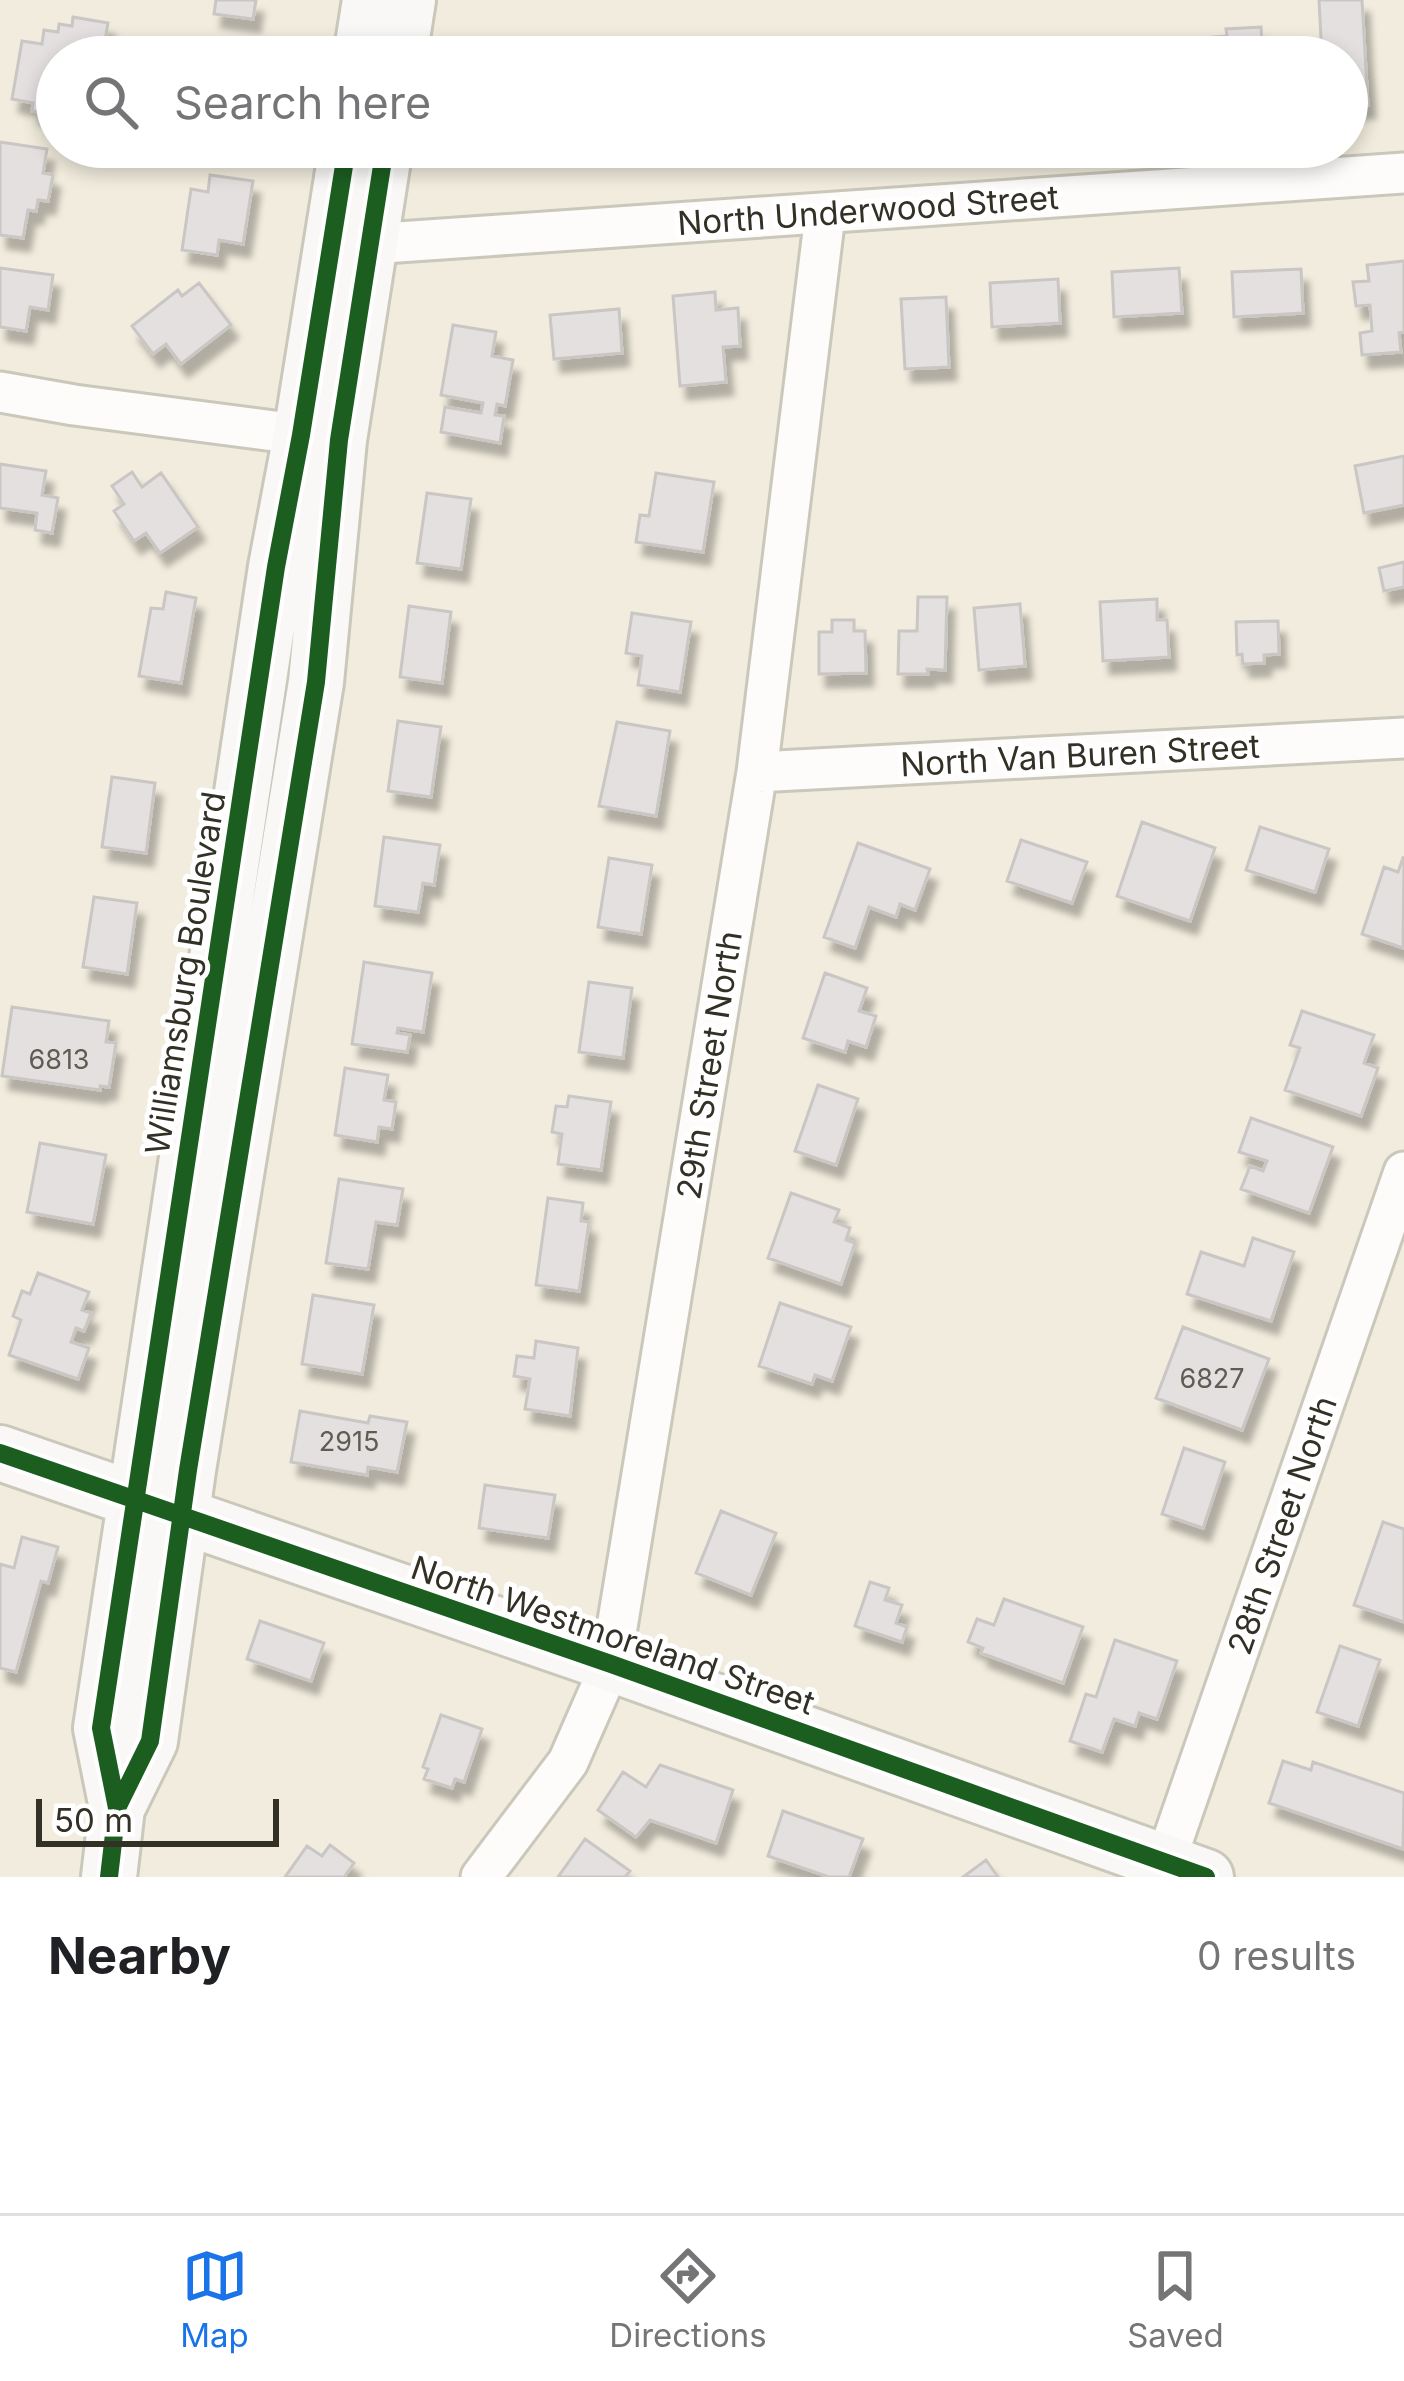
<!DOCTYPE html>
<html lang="en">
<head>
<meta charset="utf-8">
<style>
  :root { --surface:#fff; --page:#f6f6f6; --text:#202124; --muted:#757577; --line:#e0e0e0; --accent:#1a73e8 }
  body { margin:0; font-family:Inter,sans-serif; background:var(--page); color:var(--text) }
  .scale { position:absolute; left:36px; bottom:30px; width:243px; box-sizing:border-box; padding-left:12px; border:6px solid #333026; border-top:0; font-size:33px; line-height:42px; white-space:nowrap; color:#333026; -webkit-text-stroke:9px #fff; paint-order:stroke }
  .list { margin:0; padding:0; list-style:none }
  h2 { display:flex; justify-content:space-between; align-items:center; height:156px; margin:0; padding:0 48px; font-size:51px }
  h2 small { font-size:39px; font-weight:400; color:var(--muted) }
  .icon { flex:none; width:66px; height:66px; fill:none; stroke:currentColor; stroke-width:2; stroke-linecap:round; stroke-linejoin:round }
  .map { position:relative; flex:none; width:1404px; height:1877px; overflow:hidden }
  .search { position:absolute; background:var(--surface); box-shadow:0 6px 18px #0003; left:36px; right:36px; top:36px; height:132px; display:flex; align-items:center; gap:30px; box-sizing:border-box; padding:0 42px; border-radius:66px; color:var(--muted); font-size:45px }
  .sheet { height:336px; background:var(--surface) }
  nav { display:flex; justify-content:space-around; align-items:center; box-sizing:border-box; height:168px; border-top:3px solid var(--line); background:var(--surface); font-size:33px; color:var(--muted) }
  nav a { display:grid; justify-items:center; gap:6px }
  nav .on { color:var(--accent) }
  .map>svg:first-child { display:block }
  .building { fill:#e3e0df; stroke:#c9c6c4; stroke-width:3; filter:url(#shadow) }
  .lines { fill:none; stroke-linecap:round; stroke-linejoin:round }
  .street-casing { stroke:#cac7bb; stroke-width:45 }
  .secondary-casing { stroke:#cac7bb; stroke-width:60 }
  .street { stroke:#fdfcfa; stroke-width:39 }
  .secondary { stroke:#faf8f6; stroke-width:54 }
  .cycleway-casing { stroke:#fff; stroke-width:26 }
  .cycleway { stroke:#1b5e20; stroke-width:18 }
  .labels { text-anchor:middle; stroke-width:10; stroke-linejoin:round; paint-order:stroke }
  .number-label { font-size:27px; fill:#5f5c54 }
  .street-label { font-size:33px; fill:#333026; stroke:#fff }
</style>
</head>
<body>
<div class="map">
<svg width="1404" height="1877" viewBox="0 0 1404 1877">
  <defs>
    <filter id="shadow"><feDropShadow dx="7" dy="13" stdDeviation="3" flood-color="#0004"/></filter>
  </defs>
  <rect width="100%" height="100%" fill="#f1ecdd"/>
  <path class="building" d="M216 0H256L253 19 214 14Z
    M1319 0H1362L1368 105 1347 106V57H1322Z
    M73 17 108 23 102 57H57V115L32 111 33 103 12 99 22 41 42 44 44 30 58 32 59 24 72 26Z
    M1261 27 1263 57H1191L1190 39 1227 36 1226 29Z
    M533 50 534 57H490V53Z
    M0 142 47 149 43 173 53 175 48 201 38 200 36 211 28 210 23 238 0 235Z
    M210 175 253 181 243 244 219 240 217 255 182 250 191 189 208 192Z
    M1404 261V332L1399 333 1401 352 1362 355 1360 333 1372 331 1370 305 1356 306 1353 282 1369 281 1367 265Z
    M0 268 53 275 48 310 30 307 26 331 0 327Z
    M1179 268 1182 313 1114 317 1112 272Z
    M1301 269 1303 313 1234 317 1232 272Z
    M1058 279 1060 323 992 327 990 283Z
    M199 283 231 325 181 364 166 344 153 354 132 326 178 290 182 296Z
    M715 292 716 310 738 308 740 346 723 347 726 382 680 386 673 296Z
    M946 297 949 367 905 369 901 299Z
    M619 309 622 353 554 359 550 315Z
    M453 325 496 332 492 356 513 360 505 406 497 404 495 415 504 416 500 443 441 432 445 407 481 413 483 403 441 395Z
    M1404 456V505L1364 513 1355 466Z
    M0 464 46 471 42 495 58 498 52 533 35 530 37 513 0 508Z
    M132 472 142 487 161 473 198 527 160 553 146 533 134 541 114 511 124 504 112 486Z
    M656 473 714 482 703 552 636 542 640 515 649 516Z
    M427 493 471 499 461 569 417 563Z
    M1404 562V587L1384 591 1379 568Z
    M166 592 196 598 181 683 139 676 151 608 163 609Z
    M918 597H947L945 670 927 669 928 674H898L899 631H917Z
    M1157 599V620H1167L1169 657 1103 661 1100 602Z
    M1020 604 1025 666 979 670 974 608Z
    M409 606 451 612 442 683 400 677Z
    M632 613 691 622 680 692 638 685 642 656 626 653Z
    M832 620H854V631H865L866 673 819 674V632H832Z
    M1278 621 1279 654 1264 655V663L1243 664 1242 654 1237 655 1236 622Z
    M398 721 441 727 431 797 388 791Z
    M617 722 670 731 656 816 599 806Z
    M112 777 155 783 146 853 102 847Z
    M1142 822 1215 848 1190 921 1117 896Z
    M1260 827 1329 849 1315 892 1246 870Z
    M384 837 440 845 434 885 423 883 418 912 375 906Z
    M1021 840 1087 862 1072 903 1007 881Z
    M858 843 930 869 915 910 900 904 896 917 869 907 855 948 824 937Z
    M609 858 652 865 641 934 598 927Z
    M1403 858 1404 859 1403 948 1362 934 1384 867 1398 872Z
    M94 897 137 903 127 974 83 967Z
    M364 962 432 973 423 1032 398 1028 397 1033 410 1035 407 1052 352 1044Z
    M825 973 867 988 859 1011 876 1016 866 1047 848 1041 845 1052 803 1038Z
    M589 982 632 988 623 1058 579 1052Z
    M12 1007 109 1021 106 1042 116 1043 109 1087 100 1086V1090L2 1076Z
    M1302 1011 1374 1035 1364 1063 1378 1068 1361 1116 1285 1090 1300 1048 1290 1045Z
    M345 1068 388 1075 384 1100 396 1102 392 1129 379 1127 377 1142 335 1135Z
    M818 1085 858 1099 836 1165 795 1151Z
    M569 1096 611 1102 601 1170 558 1164 562 1134 552 1132 556 1106 567 1107Z
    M1251 1118 1333 1147 1309 1213 1241 1189 1250 1166 1263 1171 1267 1161 1239 1152Z
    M40 1143 106 1155 93 1224 27 1212Z
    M339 1179 403 1189 397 1225 376 1222 368 1269 326 1263Z
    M791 1193 839 1210 834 1222 850 1228 846 1240 855 1243 841 1284 768 1258Z
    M548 1198 583 1203 581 1221 589 1222 579 1291 536 1285Z
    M1253 1238 1294 1252 1271 1321 1187 1294 1201 1252 1244 1266Z
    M38 1273 89 1292 82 1310 91 1313 84 1331 76 1328 71 1342 89 1348 78 1379 9 1355 21 1320 13 1316 22 1291 30 1294Z
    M313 1295 374 1305 362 1374 302 1364Z
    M780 1303 851 1327 832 1381 815 1375 812 1384 759 1366Z
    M1183 1327 1269 1359 1242 1430 1156 1398Z
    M536 1341 578 1348 570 1416 525 1409 530 1379 514 1376 517 1356 534 1358Z
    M300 1411 368 1423 370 1416 407 1422 397 1472 368 1467 367 1475 291 1462Z
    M1184 1448 1225 1462 1203 1528 1162 1514Z
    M485 1485 555 1495 548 1538 479 1528Z
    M721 1511 776 1533 751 1595 696 1573Z
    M1383 1522 1404 1529V1622L1354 1605Z
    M22 1537 58 1547 48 1583 41 1581 16 1672 0 1668V1564L14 1568Z
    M870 1582 889 1588 885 1600 902 1605 896 1623 907 1627 902 1642 855 1626Z
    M1004 1599 1083 1627 1063 1683 981 1653 983 1648 968 1642 977 1619 994 1625Z
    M260 1621 324 1643 311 1681 247 1659Z
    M1115 1640 1177 1661 1157 1719 1139 1713 1135 1726 1114 1719 1102 1752 1070 1741 1086 1694 1096 1697Z
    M1340 1646 1380 1660 1358 1726 1317 1712Z
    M441 1715 482 1729 464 1782 455 1779 452 1788 424 1779 428 1769 423 1767Z
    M1283 1761 1311 1770 1313 1762 1404 1793 1403 1849 1269 1803Z
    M660 1765 733 1790 716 1843 650 1820 636 1837 598 1810 623 1772 646 1787Z
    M783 1811 863 1839 849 1877H829L768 1856Z
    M585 1839 630 1871 625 1877H558Z
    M330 1845 354 1863 344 1877H285L307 1846 322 1856Z
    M986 1860 998 1877H963Z"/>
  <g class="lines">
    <defs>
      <path id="street" d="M344 244H369L1404 173
        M0 392 74 405 328 438
        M757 772 1404 738
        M481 1877 568 1762 611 1664 757 772 825 215
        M1160 1877 1404 1172"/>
      <path id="secondary" d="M361 57 370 0
        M399 57 408 0
        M0 1453 611 1664 1206 1877
        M117 1808 150 1741 188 1470 316 682 339 440 385 147
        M109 1877 117 1808 101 1728 276 567 301 435 347 147"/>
    </defs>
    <use href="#street" class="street-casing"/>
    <use href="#secondary" class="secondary-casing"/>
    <use href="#street" class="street"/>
    <use href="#secondary" class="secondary"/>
    <defs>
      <path id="cycleway" d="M0 1453 611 1664 1206 1877
        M117 1808 150 1741 188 1470 316 682 339 440 385 147
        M109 1877 117 1808 101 1728 276 567 301 435 347 147"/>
    </defs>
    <use href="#cycleway" class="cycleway-casing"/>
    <use href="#cycleway" class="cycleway"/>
  </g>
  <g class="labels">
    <g class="number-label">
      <text x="59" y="1069">6813</text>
      <text x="1212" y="1388">6827</text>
      <text x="349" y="1451">2915</text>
    </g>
    <g class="street-label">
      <text transform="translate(868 210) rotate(-4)" y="12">North Underwood Street</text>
      <text transform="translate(1080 755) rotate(-3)" y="12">North Van Buren Street</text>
      <text transform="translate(185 973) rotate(-81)" y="12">Williamsburg Boulevard</text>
      <text transform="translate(709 1065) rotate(-81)" y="12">29th Street North</text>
      <text transform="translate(1282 1525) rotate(-71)" y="12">28th Street North</text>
      <text transform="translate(613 1635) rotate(19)" y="12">North Westmoreland Street</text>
    </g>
  </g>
</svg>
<div class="scale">50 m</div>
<div class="search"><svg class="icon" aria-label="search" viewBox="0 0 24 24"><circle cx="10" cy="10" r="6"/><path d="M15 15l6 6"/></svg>Search here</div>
</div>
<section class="sheet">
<h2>Nearby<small>0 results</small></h2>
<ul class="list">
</ul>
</section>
<nav>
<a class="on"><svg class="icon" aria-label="map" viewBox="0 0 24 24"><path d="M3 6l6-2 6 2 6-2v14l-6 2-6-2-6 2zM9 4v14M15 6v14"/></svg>Map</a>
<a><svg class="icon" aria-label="directions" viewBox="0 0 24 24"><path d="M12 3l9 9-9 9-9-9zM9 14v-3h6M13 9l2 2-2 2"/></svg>Directions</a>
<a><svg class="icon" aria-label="saved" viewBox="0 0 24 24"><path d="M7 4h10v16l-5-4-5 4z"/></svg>Saved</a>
</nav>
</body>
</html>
